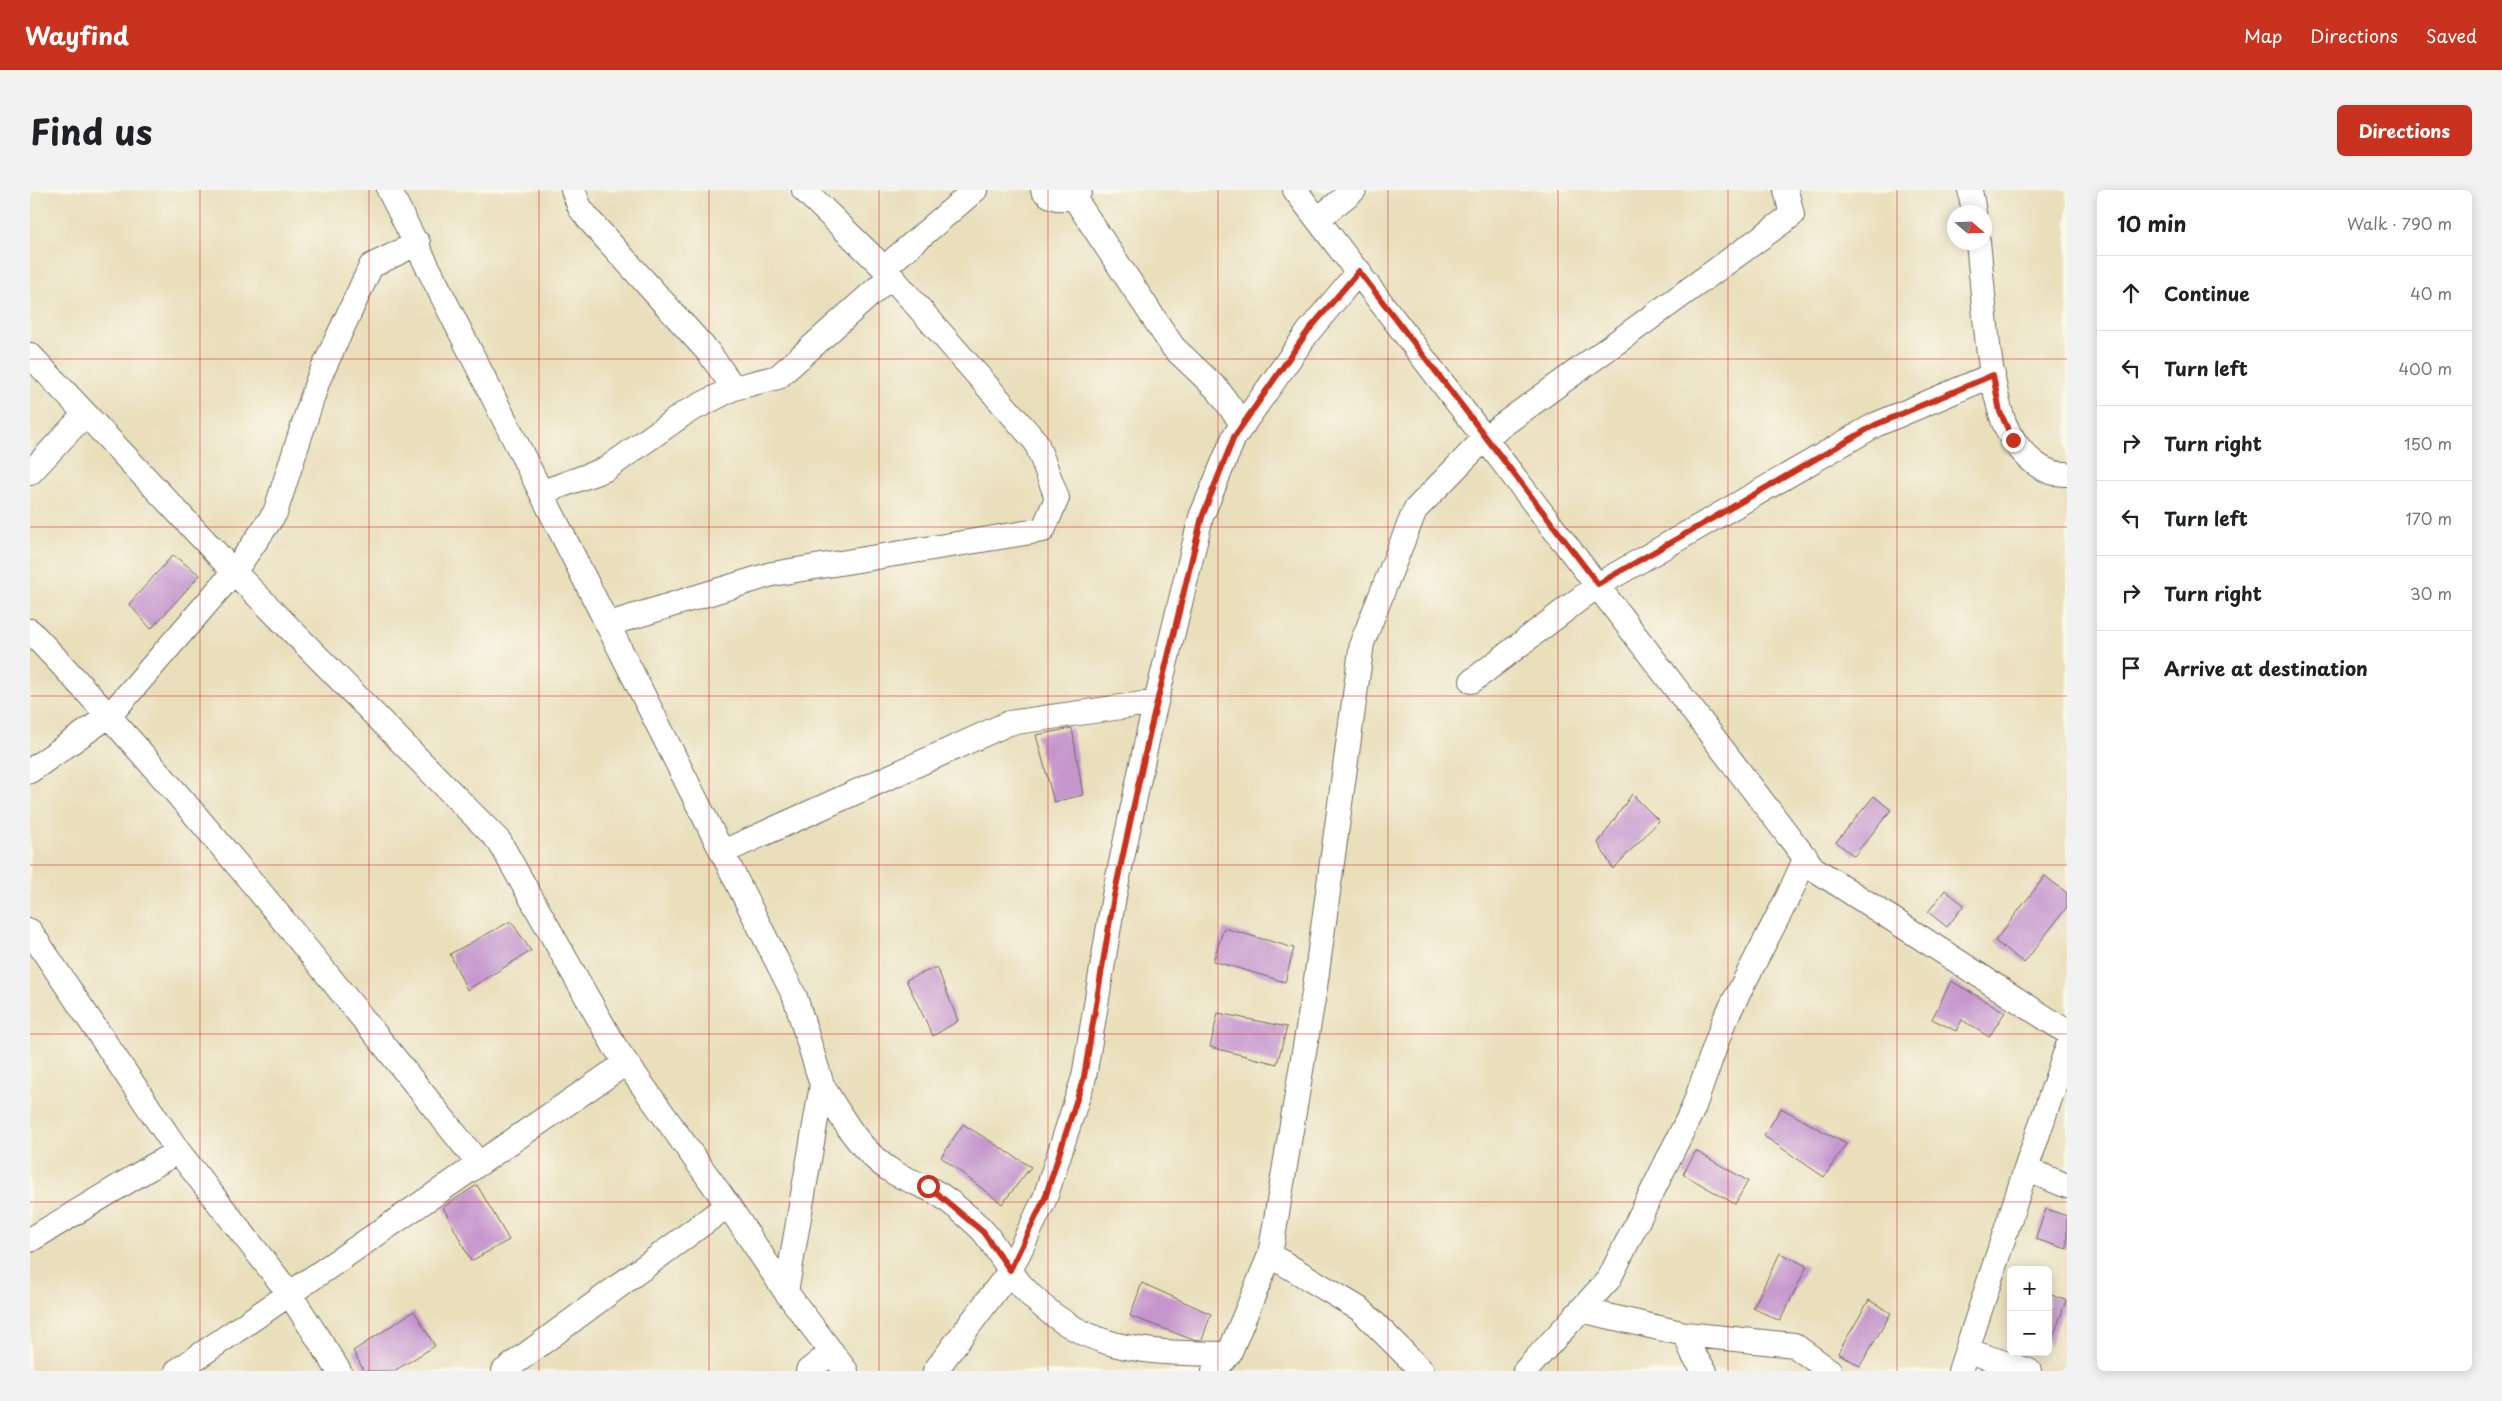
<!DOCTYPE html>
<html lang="en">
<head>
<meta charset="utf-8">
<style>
  :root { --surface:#fff; --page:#f2f2f2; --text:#202124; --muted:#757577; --line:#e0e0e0; --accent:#c8321e }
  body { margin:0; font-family:"Playpen Sans",sans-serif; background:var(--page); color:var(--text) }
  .controls { position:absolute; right:15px; bottom:15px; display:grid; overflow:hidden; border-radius:8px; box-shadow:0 2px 12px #0003 }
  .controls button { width:45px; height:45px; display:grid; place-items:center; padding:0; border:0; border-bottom:1px solid var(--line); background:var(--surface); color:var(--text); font:25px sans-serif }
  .compass { position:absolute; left:1917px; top:15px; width:45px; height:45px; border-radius:50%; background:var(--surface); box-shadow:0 2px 12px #0003; rotate:109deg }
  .stop { position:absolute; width:15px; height:15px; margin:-11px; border:4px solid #c8321e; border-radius:50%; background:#fff }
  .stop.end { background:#c8321e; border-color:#fff; box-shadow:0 1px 5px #0008 }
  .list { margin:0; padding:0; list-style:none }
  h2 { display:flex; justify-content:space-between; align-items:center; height:65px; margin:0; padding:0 20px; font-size:21px }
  h2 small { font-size:16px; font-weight:400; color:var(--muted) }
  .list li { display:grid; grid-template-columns:32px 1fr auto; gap:15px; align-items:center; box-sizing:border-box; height:75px; padding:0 20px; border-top:1px solid var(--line) }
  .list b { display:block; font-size:19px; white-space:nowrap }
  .list em { font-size:16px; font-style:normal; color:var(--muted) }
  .icon { flex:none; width:28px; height:28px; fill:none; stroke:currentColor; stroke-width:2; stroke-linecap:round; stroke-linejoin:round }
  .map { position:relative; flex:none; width:2037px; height:1181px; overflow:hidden; border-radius:8px }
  header { display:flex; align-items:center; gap:30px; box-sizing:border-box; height:70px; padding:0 25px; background:var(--accent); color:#fff }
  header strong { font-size:24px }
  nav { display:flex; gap:28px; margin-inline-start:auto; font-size:18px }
  .intro { display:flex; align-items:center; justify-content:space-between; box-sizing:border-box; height:120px; padding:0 30px }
  h1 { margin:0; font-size:35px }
  .button { padding:12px 22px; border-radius:8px; background:var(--accent); color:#fff; font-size:18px; font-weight:700 }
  main { display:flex; gap:30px; padding:0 30px }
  aside { flex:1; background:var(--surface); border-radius:8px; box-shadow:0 2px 12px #0003 }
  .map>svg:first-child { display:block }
  .building { fill:#c596cd }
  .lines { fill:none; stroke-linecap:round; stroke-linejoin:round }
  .minor-casing { stroke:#6e6a5d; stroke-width:26 }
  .minor { stroke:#fff; stroke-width:24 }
  .route { stroke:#c8321e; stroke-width:6 }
  .grid { fill:none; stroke:#d62828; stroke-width:1; stroke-opacity:0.55 }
</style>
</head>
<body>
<header>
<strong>Wayfind</strong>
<nav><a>Map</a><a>Directions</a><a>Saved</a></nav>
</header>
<div class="intro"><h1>Find us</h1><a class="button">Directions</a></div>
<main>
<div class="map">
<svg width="2037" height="1181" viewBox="0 0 2037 1181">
  <rect width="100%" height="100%" fill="#fbf7ec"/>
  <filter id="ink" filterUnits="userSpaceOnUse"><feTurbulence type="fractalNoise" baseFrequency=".02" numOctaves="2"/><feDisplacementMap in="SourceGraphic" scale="10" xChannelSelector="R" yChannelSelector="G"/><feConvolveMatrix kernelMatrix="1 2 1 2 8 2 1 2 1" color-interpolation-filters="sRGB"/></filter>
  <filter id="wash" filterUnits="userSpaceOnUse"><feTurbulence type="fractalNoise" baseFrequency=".0096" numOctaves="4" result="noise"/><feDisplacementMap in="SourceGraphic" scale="20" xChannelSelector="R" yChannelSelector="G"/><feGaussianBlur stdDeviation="1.12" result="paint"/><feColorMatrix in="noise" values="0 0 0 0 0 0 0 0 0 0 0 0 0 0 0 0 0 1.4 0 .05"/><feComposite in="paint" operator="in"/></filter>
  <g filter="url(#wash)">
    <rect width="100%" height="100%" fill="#e9dfbb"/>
    <g id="blocks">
      <path class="building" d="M143 365 170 385 121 439 99 414Z
        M1042 538 1053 605 1024 612 1006 545Z
        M1602 604 1629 631 1583 679 1568 653Z
        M1844 606 1861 620 1824 666 1806 652Z
        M2015 686 2037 703V717L1994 773 1965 751Z
        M1915 700 1934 715 1917 737 1898 722Z
        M481 731 501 761 437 800 420 764Z
        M1194 738 1264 758 1255 792 1183 771Z
        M907 777 928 831 903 846 876 790Z
        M1921 791 1975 822 1959 847 1932 830 1926 841 1902 829Z
        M1188 823 1257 837 1247 874 1180 857Z
        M1751 918 1816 954 1794 987 1734 946Z
        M933 934 1001 977 972 1014 911 967Z
        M1666 961 1718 991 1705 1014 1653 984Z
        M447 995 479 1050 441 1071 413 1017Z
        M2016 1019 2037 1026V1059L2005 1049Z
        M1750 1063 1777 1076 1750 1131 1723 1118Z
        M1112 1093 1181 1124 1172 1150 1161 1149 1100 1126Z
        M2018 1104 2036 1110 2021 1154H2018Z
        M1839 1110 1861 1123 1830 1176 1808 1163Z
        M384 1121 405 1156 364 1181H334L323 1161Z"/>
    </g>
  </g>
  <g filter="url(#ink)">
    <use href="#blocks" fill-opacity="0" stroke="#6e6a5d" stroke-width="1"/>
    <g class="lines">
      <defs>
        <path id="minor" d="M359 0 765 807 792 895 756 1102 816 1181
          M543 0 550 18 561 32 679 163 704 198
          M1013 0C1025 12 1038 10 1050 0
          M1265 0 1783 678 2037 842
          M1940 0 1944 22
          M1043 6 1143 157 1188 200 1213 235
          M1288 29 1324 0
          M1948 52C1954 105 1956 170 1970 220 1977 249 2005 286 2037 284
          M854 78 945 0
          M0 165 204 382 469 651 585 857 698 1015 756 1102
          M0 283 55 224
          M513 302 576 279 655 223 704 198 748 187 861 86
          M579 434 742 384 1013 340 1027 308 1006 252 854 78 774 0
          M0 441C160 609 304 792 449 974
          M1442 491 1568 395 1845 235 1963 185
          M0 581 80 525 204 382 245 323 288 190 341 76 388 53
          M693 662 979 533 1126 512
          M0 741 148 961 259 1103 309 1181
          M2037 858 1996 979 2037 996
          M792 895C811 927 830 962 863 982 883 994 901 996 920 1012 931 1021 944 1031 954 1042 968 1059 977 1079 991 1095 1051 1163 1115 1163 1199 1164
          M0 1050 148 961
          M1240 1065 1331 1120 1392 1181
          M1551 1120 1655 1144 1764 1155 1800 1181
          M1655 1144 1664 1166 1675 1181
          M1938 1161 1999 1181
          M147 1181 596 873
          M474 1181 698 1015
          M778 1181 802 1162
          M905 1181 980 1081 1015 1008 1054 887 1084 706 1119 541 1171 327 1204 247 1279 141 1329 81
          M1184 1181 1199 1164 1240 1065 1285 797 1332 453 1385 320 1456 247 1762 25 1756 0
          M1495 1181 1579 1089 1663 919 1694 831 1759 705 1776 667
          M1930 1181 1996 979"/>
      </defs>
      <use href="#minor" class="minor-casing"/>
      <use href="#minor" class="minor"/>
    </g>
  </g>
  <g class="lines" filter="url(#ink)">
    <path class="route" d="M898 996 953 1042 980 1080 1015 1008 1054 887 1084 706 1120 541 1172 327 1204 247 1278 141 1329 81 1568 394 1845 235 1963 185 1970 222 1983 250"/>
  </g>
  <path class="grid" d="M170 0V1181M339 0V1181M509 0V1181M679 0V1181M849 0V1181M1018 0V1181M1188 0V1181M1358 0V1181M1528 0V1181M1698 0V1181M1867 0V1181M0 169H2037M0 337H2037M0 506H2037M0 675H2037M0 844H2037M0 1012H2037"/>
</svg>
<div class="controls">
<button>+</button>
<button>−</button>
</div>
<svg class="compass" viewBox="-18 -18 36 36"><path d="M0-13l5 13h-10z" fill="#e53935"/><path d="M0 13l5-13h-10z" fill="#757577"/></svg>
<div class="stop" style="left:898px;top:996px"></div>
<div class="stop end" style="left:1983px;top:250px"></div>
</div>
<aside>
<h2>10 min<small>Walk · 790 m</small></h2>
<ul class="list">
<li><svg class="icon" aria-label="ahead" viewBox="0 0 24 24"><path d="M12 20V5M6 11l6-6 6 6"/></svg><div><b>Continue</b></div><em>40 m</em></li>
<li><svg class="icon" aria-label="left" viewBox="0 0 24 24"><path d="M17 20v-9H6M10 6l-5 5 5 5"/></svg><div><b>Turn left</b></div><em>400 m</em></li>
<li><svg class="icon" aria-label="right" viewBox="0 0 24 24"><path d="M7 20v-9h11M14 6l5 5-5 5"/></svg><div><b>Turn right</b></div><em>150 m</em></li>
<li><svg class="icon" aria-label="left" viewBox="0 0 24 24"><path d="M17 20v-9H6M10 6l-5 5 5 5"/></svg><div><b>Turn left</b></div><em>170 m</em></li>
<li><svg class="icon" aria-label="right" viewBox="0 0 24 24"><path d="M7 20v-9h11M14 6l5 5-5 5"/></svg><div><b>Turn right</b></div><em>30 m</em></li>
<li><svg class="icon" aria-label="arrive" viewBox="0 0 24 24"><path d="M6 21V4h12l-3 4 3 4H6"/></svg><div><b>Arrive at destination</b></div></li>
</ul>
</aside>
</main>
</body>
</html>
